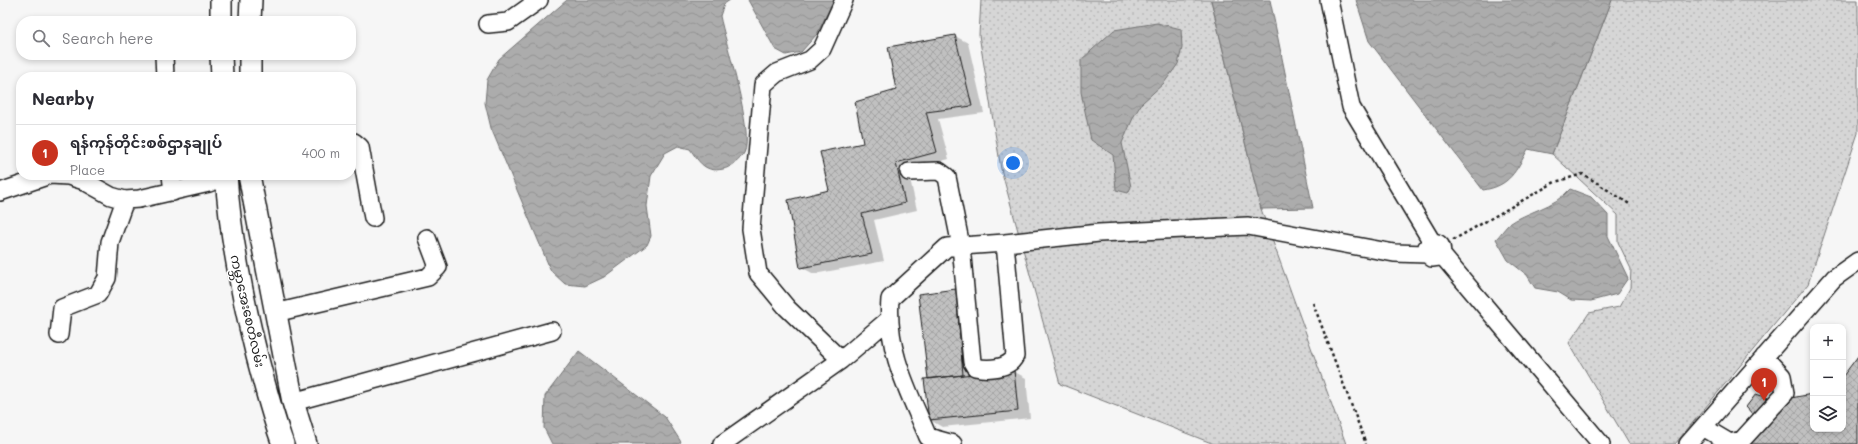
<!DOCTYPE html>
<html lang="en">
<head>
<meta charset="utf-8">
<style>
  :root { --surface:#fff; --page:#f2f2f3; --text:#2b2b33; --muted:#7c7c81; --line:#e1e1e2; --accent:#c8321e }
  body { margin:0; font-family:Mali,"Noto Sans Myanmar",sans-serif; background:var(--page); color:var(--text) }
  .controls { position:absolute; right:12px; bottom:12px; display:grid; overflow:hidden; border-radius:8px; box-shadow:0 2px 6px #0003 }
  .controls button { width:36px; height:36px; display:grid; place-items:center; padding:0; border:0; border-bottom:1px solid var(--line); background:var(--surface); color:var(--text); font:20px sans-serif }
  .you { position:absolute; left:1013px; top:163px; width:14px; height:14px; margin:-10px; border:3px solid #fff; border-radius:50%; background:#1a73e8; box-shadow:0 0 0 6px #1a73e833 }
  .badge { display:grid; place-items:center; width:26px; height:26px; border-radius:50%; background:var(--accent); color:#fff; font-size:13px; font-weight:700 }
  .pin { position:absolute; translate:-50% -33px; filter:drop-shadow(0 1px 2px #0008) }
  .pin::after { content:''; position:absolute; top:21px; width:14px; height:12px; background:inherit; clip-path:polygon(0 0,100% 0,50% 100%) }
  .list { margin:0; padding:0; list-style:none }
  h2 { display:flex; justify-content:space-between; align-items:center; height:52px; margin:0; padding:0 16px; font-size:17px }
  h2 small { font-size:13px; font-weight:400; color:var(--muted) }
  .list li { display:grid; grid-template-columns:26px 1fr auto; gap:12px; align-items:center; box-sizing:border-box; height:56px; padding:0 16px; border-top:1px solid var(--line) }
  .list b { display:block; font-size:15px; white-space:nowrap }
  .list p { margin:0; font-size:13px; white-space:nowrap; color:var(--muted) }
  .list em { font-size:13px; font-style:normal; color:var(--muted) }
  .icon { flex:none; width:22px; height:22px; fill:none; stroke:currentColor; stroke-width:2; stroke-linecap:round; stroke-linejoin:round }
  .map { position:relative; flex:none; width:1858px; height:444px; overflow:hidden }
  .search { position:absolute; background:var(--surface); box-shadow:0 2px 6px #0003; left:16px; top:16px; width:340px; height:44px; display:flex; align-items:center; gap:10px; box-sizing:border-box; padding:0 14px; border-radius:16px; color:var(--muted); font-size:15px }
  .panel { position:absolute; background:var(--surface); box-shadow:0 2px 6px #0003; left:16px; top:72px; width:340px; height:108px; border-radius:16px }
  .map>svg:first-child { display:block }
  .grass { fill:url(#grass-dots); stroke:#797979 }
  .water { fill:url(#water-waves); stroke:#727272 }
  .shadow { fill:#0003 }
  .building { fill:url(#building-cross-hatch); stroke:#1c1c1c }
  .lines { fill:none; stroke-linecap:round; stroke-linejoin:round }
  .minor-casing { stroke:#1c1c1c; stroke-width:20 }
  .major-casing { stroke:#1c1c1c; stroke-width:24 }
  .path { stroke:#1c1c1c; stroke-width:2.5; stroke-dasharray:3 3; stroke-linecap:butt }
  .minor { stroke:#fff; stroke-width:17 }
  .major { stroke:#fff; stroke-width:21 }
  .labels { text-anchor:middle; stroke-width:3; stroke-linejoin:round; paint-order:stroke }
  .street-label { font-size:13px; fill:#1c1c1c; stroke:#fff }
</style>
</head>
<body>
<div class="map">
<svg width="1858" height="444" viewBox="0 0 1858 444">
  <defs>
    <pattern id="grass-dots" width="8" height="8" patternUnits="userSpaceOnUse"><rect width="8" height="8" fill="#d6d6d6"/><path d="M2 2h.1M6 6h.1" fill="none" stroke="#b7b7b7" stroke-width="1.8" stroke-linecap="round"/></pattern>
    <pattern id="water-waves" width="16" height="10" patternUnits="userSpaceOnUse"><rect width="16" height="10" fill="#acacac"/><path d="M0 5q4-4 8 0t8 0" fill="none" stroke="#939393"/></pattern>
    <pattern id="building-cross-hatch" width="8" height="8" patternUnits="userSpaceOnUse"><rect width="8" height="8" fill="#c0c0c0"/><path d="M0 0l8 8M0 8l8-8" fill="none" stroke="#a4a4a4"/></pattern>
  </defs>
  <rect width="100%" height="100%" fill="#f6f6f6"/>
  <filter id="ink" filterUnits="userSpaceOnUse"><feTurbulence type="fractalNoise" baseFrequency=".025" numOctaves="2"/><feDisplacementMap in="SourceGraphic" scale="8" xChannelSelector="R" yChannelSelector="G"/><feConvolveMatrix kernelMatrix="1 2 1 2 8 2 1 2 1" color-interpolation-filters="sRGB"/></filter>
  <g filter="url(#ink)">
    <path class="grass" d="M981 0H1211L1261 209 1346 444H1214L1060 384 1001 169 979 35Z
      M1612 0H1858V133L1808 284 1675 444H1629L1569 343 1589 313 1619 307 1630 288 1631 269 1618 242V215L1552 154Z"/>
    <path class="water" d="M567 0H730L724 4 720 16C725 41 755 134 744 153 740 160 730 168 723 169 705 173 699 162 690 149L678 146 665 153 651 176 647 206 651 236 647 245 604 277 585 286 565 284 551 271 491 128 485 103 487 80 499 59Z
      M748 0H834L817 34 801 52 786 55 775 49Z
      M1211 0H1270L1313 208 1261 209Z
      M1356 0H1612L1552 154 1528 149C1516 171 1510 186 1483 190L1369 41Z
      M1157 23 1181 29 1182 48 1178 64 1164 83 1142 103 1134 116 1122 143 1131 187 1128 193 1116 190 1113 155 1091 140 1081 92V60L1114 30Z
      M1570 189 1591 197 1608 215V236L1628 278 1617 294 1591 301 1571 300 1558 292 1535 288 1527 275 1508 260 1496 239C1500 235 1504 229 1508 225 1527 211 1554 208 1570 189Z
      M579 351 665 417 681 442 678 444H552L544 428 545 396Z"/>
    <path class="shadow" d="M955 36 968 43 984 113 938 119 949 159 908 170 917 210 874 220 884 261 814 274 801 267 864 144 897 91Z
      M955 290 968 298 975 375 1013 371 1026 378 1030 418 942 427 930 420 929 379Z
      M1858 358V444H1752L1788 407 1812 395 1813 429H1843V378Z"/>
    <path class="building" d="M955 35 972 106 926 112 937 152 896 163 905 203 862 214 872 254 800 268 788 200 829 190 820 152 863 143 855 102 896 90 888 47Z
      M956 289 963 375 928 379 918 294Z
      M1858 356V444H1750L1765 428 1746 407 1756 394 1788 405 1791 398 1812 394 1813 429H1843V376Z
      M1014 370 1018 411 929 420 924 379Z"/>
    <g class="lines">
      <defs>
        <path id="minor" d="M1329 0 1351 107 1432 242
          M488 24 508 22 539 0
          M164 55 165 77
          M351 143 354 142 360 147 373 218
          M909 172 939 171 947 177 961 246 972 362 975 367C988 370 1009 369 1015 356L1005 243
          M171 175 173 192
          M0 192 50 175 68 176 84 181 111 196 125 200 139 199 209 183 230 175
          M1441 254 1439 257 1432 258 1427 254V247L1432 242C1440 242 1443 247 1441 254L1601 444
          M275 313 428 277 438 267 427 238
          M59 335 62 308 98 294 107 278 110 242 125 200
          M841 360 787 308 758 273 751 229 763 85 777 73 810 60 822 49 844 0
          M293 402 552 331
          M1703 427 1730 443 1742 440 1785 393 1782 376 1764 357
          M722 444 841 360 888 320
          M953 444 928 437C908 390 886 351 890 299L947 247 1005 243 1099 233 1248 226 1394 253 1427 254
          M1688 444 1834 278 1858 261"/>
        <path id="major" d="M221 0V21
          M250 21 251 0
          M221 55 222 77
          M250 77V55
          M226 175C230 236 242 296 257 356 265 386 272 415 283 444
          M249 175 293 402 306 444"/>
      </defs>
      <use href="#minor" class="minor-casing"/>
      <use href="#major" class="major-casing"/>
      <path class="path" d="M1453 240 1555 182 1583 174 1631 205
        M1313 303 1366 444"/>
      <use href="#minor" class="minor"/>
      <use href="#major" class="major"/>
    </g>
  </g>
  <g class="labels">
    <g class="street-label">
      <text transform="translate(248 311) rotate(77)" y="5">ကမ္ဘာအေးစေတီလမ်း</text>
    </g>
  </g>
</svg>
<div class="controls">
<button>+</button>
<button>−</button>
<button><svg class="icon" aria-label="layers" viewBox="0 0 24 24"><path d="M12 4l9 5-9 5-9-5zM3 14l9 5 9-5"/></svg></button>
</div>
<div class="you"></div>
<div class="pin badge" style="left:1764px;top:401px">1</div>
<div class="search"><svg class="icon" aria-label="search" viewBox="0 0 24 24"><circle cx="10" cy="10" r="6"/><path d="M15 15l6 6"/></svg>Search here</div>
<section class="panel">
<h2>Nearby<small></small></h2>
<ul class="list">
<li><span class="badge">1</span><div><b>ရန်ကုန်တိုင်းစစ်ဌာနချုပ်</b><p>Place</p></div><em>400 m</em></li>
</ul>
</section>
</div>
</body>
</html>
